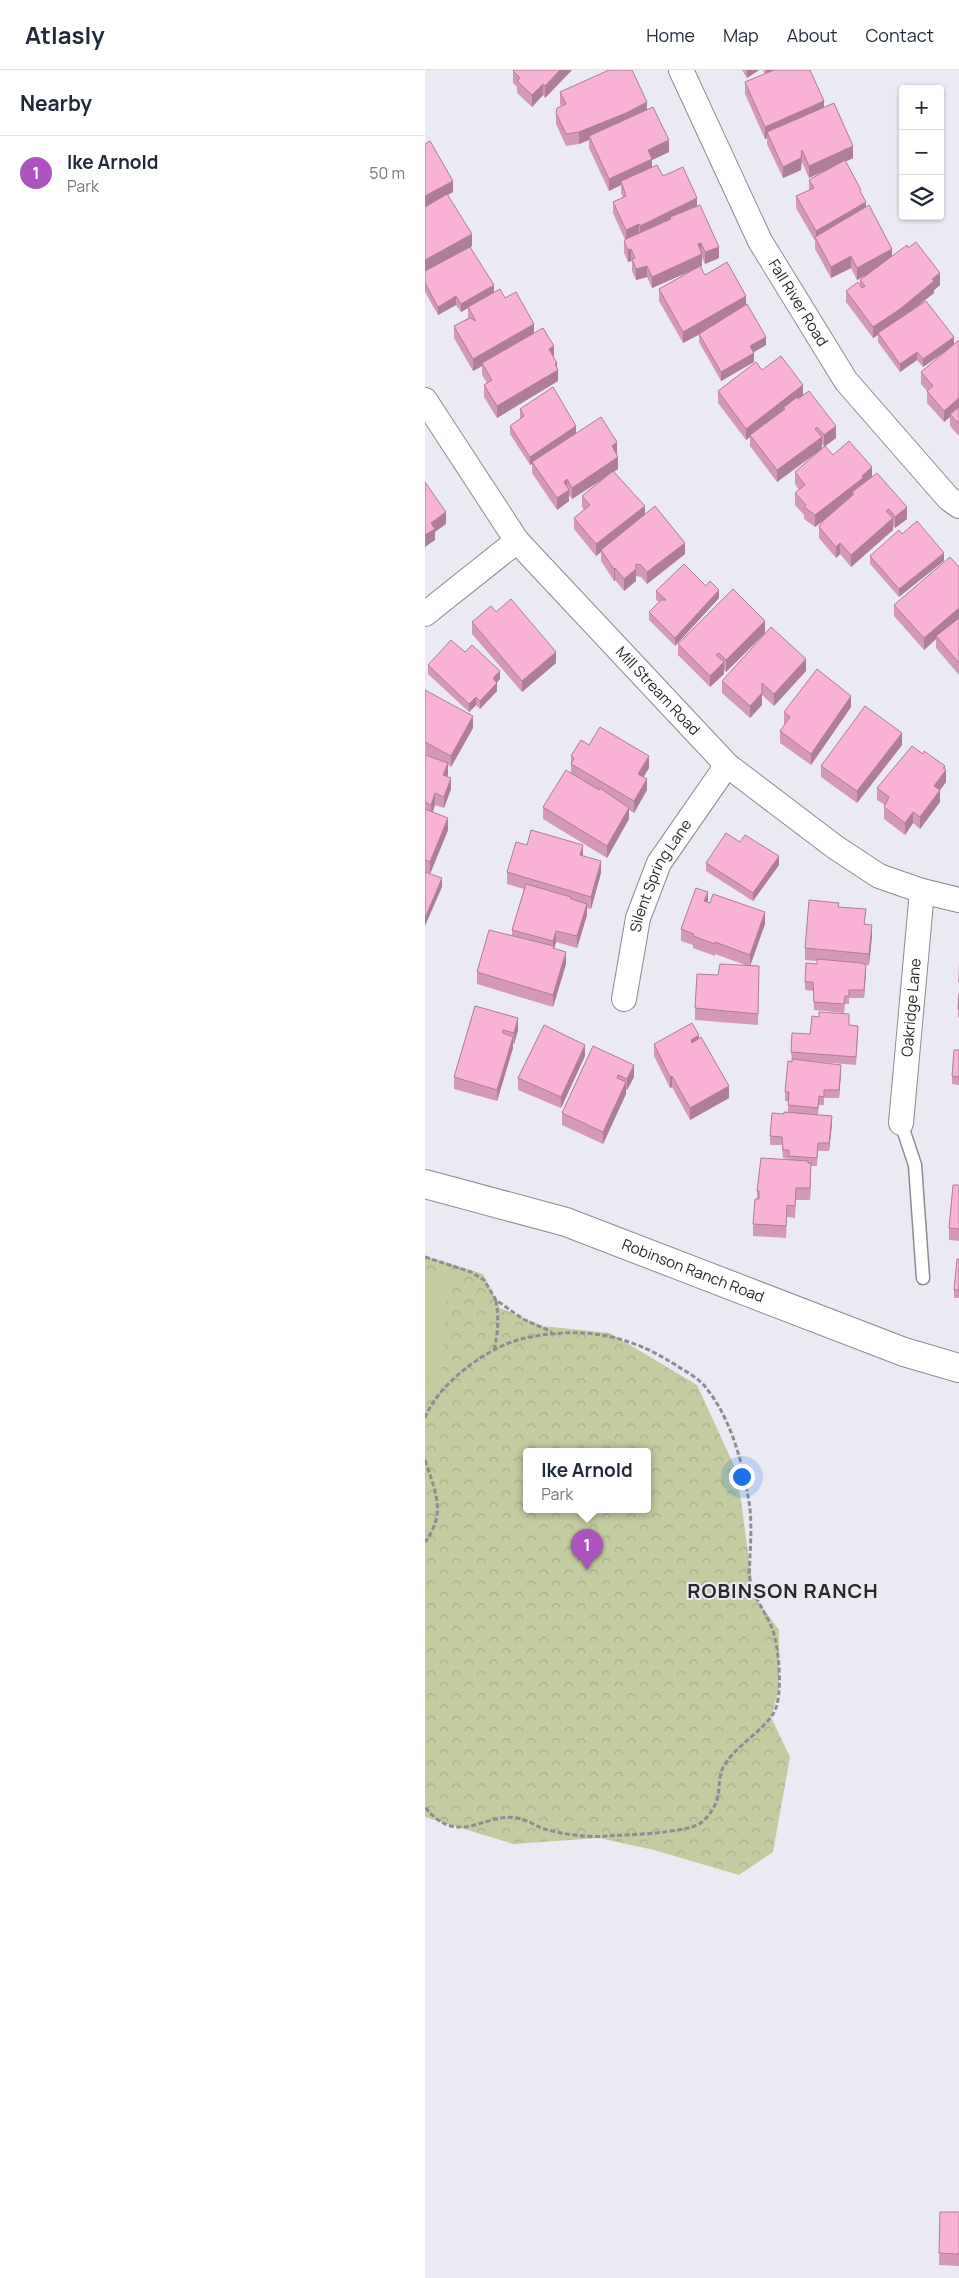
<!DOCTYPE html>
<html lang="en">
<head>
<meta charset="utf-8">
<style>
  :root { --surface:#fff; --page:#f6f6f7; --text:#1f2937; --muted:#747a83; --line:#e0e1e3; --accent:#ad53bf }
  body { margin:0; font-family:Manrope,sans-serif; background:var(--page); color:var(--text) }
  .controls { position:absolute; right:15px; top:15px; display:grid; overflow:hidden; border-radius:5px; box-shadow:0 1px 4px #0004 }
  .controls button { width:45px; height:45px; display:grid; place-items:center; padding:0; border:0; border-bottom:1px solid var(--line); background:var(--surface); color:var(--text); font:25px sans-serif }
  .you { position:absolute; left:316px; top:1406px; width:18px; height:18px; margin:-12px; border:4px solid #fff; border-radius:50%; background:#1a73e8; box-shadow:0 0 0 8px #1a73e833 }
  .badge { display:grid; place-items:center; width:32px; height:32px; border-radius:50%; background:var(--accent); color:#fff; font-size:16px; font-weight:700 }
  .pin { position:absolute; translate:-50% -41px; filter:drop-shadow(0 1px 2px #0008) }
  .pin::after { content:''; position:absolute; top:26px; width:18px; height:15px; background:inherit; clip-path:polygon(0 0,100% 0,50% 100%) }
  .popup { position:absolute; left:98px; top:1378px; width:128px; height:65px; box-sizing:border-box; display:grid; place-content:center; border-radius:5px; background:var(--surface); filter:drop-shadow(0 1px 4px #0005); font-size:16px; white-space:nowrap; color:var(--muted) }
  .popup b { font-size:19px; color:var(--text) }
  .popup::after { content:''; position:absolute; left:50%; top:100%; margin-left:-10px; border:10px solid transparent; border-top-color:var(--surface) }
  .list { margin:0; padding:0; list-style:none }
  h2 { display:flex; justify-content:space-between; align-items:center; height:65px; margin:0; padding:0 20px; font-size:21px }
  h2 small { font-size:16px; font-weight:400; color:var(--muted) }
  .list li { display:grid; grid-template-columns:32px 1fr auto; gap:15px; align-items:center; box-sizing:border-box; height:75px; padding:0 20px; border-top:1px solid var(--line) }
  .list b { display:block; font-size:19px; white-space:nowrap }
  .list p { margin:0; font-size:16px; white-space:nowrap; color:var(--muted) }
  .list em { font-size:16px; font-style:normal; color:var(--muted) }
  .icon { flex:none; width:28px; height:28px; fill:none; stroke:currentColor; stroke-width:2; stroke-linecap:round; stroke-linejoin:round }
  .map { position:relative; flex:none; width:534px; height:2208px; overflow:hidden }
  header { display:flex; align-items:center; gap:30px; box-sizing:border-box; height:70px; padding:0 25px; background:var(--surface); border-bottom:1px solid var(--line) }
  header strong { font-size:24px }
  nav { display:flex; gap:28px; margin-inline-start:auto; font-size:18px }
  main { display:flex }
  aside { flex:1; background:var(--surface) }
  .map>svg:first-child { display:block }
  .forest { fill:url(#forest-crowns); fill-rule:evenodd }
  .pitch { fill:#c2cc9f }
  .lines { fill:none; stroke-linecap:round; stroke-linejoin:round }
  .service-casing { stroke:#8b8b93; stroke-width:15 }
  .minor-casing { stroke:#8b8b93; stroke-width:26 }
  .tertiary-casing { stroke:#8b8b93; stroke-width:30 }
  .path { stroke:#8e8d93; stroke-width:3; stroke-dasharray:5 2.5; stroke-linecap:butt }
  .service { stroke:#fff; stroke-width:12 }
  .minor { stroke:#fff; stroke-width:24 }
  .tertiary { stroke:#fff; stroke-width:28 }
  .wall { fill:#d599b8 }
  .shaded-wall { fill:#ae7d96 }
  .building { fill:#f8b2d6; stroke:#ae7d96 }
  .labels { text-anchor:middle; stroke-width:4; stroke-linejoin:round; paint-order:stroke }
  .street-label { font-size:15px; fill:#29292c; stroke:#ebeaf3 }
  .district-label { font-size:20px; font-weight:bold; letter-spacing:1px; fill:#29292c; stroke:#ebeaf3 }
</style>
</head>
<body>
<header>
<strong>Atlasly</strong>
<nav><a>Home</a><a>Map</a><a>About</a><a>Contact</a></nav>
</header>
<main>
<aside>
<h2>Nearby<small></small></h2>
<ul class="list">
<li><span class="badge">1</span><div><b>Ike Arnold</b><p>Park</p></div><em>50 m</em></li>
</ul>
</aside>
<div class="map">
<svg width="534" height="2208" viewBox="0 0 534 2208">
  <defs>
    <pattern id="forest-crowns" width="20" height="18" patternUnits="userSpaceOnUse" patternTransform="scale(1.25)"><rect width="20" height="18" fill="#c2cc9f"/><path d="M2 6a3 3 0 1 1 6 0M12 15a3 3 0 1 1 6 0" fill="none" stroke="#a7af89"/></pattern>
  </defs>
  <rect width="100%" height="100%" fill="#ebeaf3"/>
  <path class="forest" d="M0 1186 58 1204 75 1238 117 1256 185 1263 272 1315 312 1402 329 1526 354 1560V1619L346 1647 365 1687 348 1782 314 1805 229 1780 174 1768 88 1774 0 1747ZM102 1381H222V1439H102Z"/>
  <path class="pitch" d="M0 1200 24 1201 16 1313 0 1311Z"/>
  <g class="lines">
    <defs>
      <path id="service" d="M476 1053 490 1095 498 1208"/>
      <g id="minor">
        <path id="s1" d="M256 0 335 171 421 311 524 429 534 436"/>
        <path id="s2" d="M0 330 92 471 302 695 410 777 454 806 497 821 534 830"/>
        <path d="M0 544 92 471"/>
        <path id="s3" d="M199 929 213 848 234 793 302 695"/>
        <path id="s4" d="M476 1053 497 821"/>
      </g>
      <g id="tertiary">
        <path id="s5" d="M0 1114 141 1152 479 1282 534 1298"/>
      </g>
    </defs>
    <use href="#service" class="service-casing"/>
    <use href="#minor" class="minor-casing"/>
    <use href="#tertiary" class="tertiary-casing"/>
    <path class="path" d="M0 1187 46 1202 59 1210 71 1230 98 1249 127 1262
      M69 1280C73 1263 74 1248 71 1230
      M0 1348C13 1313 64 1276 100 1268 156 1256 204 1264 252 1296 262 1302 275 1309 282 1319 305 1348 317 1390 323 1426 327 1446 326 1466 325 1486 325 1495 323 1506 326 1514 330 1529 341 1543 347 1558 354 1575 359 1629 348 1644 335 1664 311 1675 299 1696 292 1707 296 1721 291 1733 287 1741 282 1749 274 1754 259 1763 201 1765 182 1766 162 1768 136 1764 116 1758 110 1755 103 1751 96 1749 61 1739 34 1780 0 1737
      M0 1390C10 1421 22 1443 0 1472"/>
    <use href="#service" class="service"/>
    <use href="#minor" class="minor"/>
    <use href="#tertiary" class="tertiary"/>
  </g>
  <path class="wall" d="M147 0 120 28 118 25 107 37 92 23V17L88 13V1Z
    M317 0H334L322 8Z
    M338 0H385L399 37 428 88 420 92 436 124 441 137 467 186 515 215 509 220V223L485 242 529 274 534 270V366L525 356V347L519 352 502 333V321L496 314V302L521 281 498 297 492 290 475 302 453 272V265L448 268 421 232V221L435 215V210L446 202 432 210 426 198 406 208 390 179V171L371 138V126L384 120V110L405 98 384 108 377 92 376 100 358 108 342 74V68L340 69 320 24V12L340 4Z
    M135 22 222 40 244 82 227 90V97L272 136 294 188 280 194 277 188V196L275 197 280 205 321 235 341 275 329 282V292L296 311 274 272V265L258 273 234 231V219L268 200 227 218 222 207 211 210 207 201V193L206 191 203 192 199 183V171L200 170 188 143V132L198 127 196 123V115L184 121 164 78V70L154 74 141 76 131 54V43L136 36 135 34Z
    M0 74 28 122 22 125 47 176 34 183 69 222 80 228 129 288 132 298 133 311 72 348 59 327V315L62 313 57 305V296L48 301 29 268V256L43 248V238L36 242 31 235 13 245 0 222Z
    M337 300 378 325 411 368 400 376 408 385 447 408 482 449 470 458 468 456V460L426 497 415 484 411 488 394 468V457L398 451 390 457 379 449V445L370 435V423L374 420 370 414V402L399 377 397 374 352 412 325 376V367L321 370 293 333V321Z
    M95 339 151 363 192 384H191L193 399 189 402 220 444 260 484 222 514 216 507 211 506V511L199 521 190 510 189 511 176 491V482L171 486 149 459V448L159 440 157 437V426L175 411 147 429 144 425V431L132 440 107 403V394L105 395 85 364V356L96 349 95 348Z
    M477 464 474 527 445 494V486Z
    M534 497V605L511 578V569L499 580 469 546V535Z
    M231 521 294 528 250 576 224 550V542L234 532 231 530Z
    M71 542 131 593 97 622 47 564V552Z
    M340 563 301 602 299 600V604L285 617 253 585V574Z
    M40 582 75 609 72 612V621L55 639 51 635 44 642 3 604V595Z
    M381 601 349 636 337 625V635L325 648 297 623V611Z
    M0 620 48 658 26 697 23 695 22 706 26 719 19 738 10 735 8 742 23 760 5 804 0 802V685L6 687 0 684Z
    M426 637 386 695 355 673V661L360 654H359V642Z
    M164 675 224 698 218 707 222 720 209 743 204 740V749L182 788 118 749V737L146 703V686Z
    M477 675 432 733 396 707V696Z
    M520 699 521 712 515 720V732L495 759 488 753 480 765 459 749V737L460 735 452 730V718Z
    M315 772 354 795 328 831 281 801V793Z
    M102 775 158 786 176 803 166 839 162 838V845L152 878 131 872 129 879 141 894 128 937 52 914V902L87 866V860L99 819 82 814V802Z
    M283 832 340 854 325 896 334 908 333 955 270 950V938L293 905 323 896 290 884V886L268 878V875L256 871V859Z
    M414 837 441 854 447 866 444 895H441L439 928H424V934H420L419 943 389 940 388 921 380 920V912L392 894V891L380 890V878Z
    M534 892V912H533Z
    M534 924V948H533Z
    M50 936 93 960 89 974H88V978L72 1031 29 1019V1007Z
    M424 955 433 964 431 995 383 991 416 1003 414 1028H399V1035H394L393 1045 407 1054 404 1081H393L392 1096H386L385 1130H371L370 1148 362 1147 361 1168 328 1166V1154L332 1129V1121L364 1090V1089L358 1088 357 1075H345V1066L359 1044 363 1042V1031H360V1022L367 992 366 982 385 964Z
    M274 968 304 1028 265 1050 247 1017 245 1018 229 986V974Z
    M168 976 209 1007 202 1020H201V1024L178 1074 137 1055V1043Z
    M534 980V1015L527 1014V1006Z
    M160 986 136 1038 93 1020V1008Z
    M534 1115V1171L524 1170V1158Z
    M534 1189V1228H529V1220Z
    M515 2142H534V2196L514 2195Z"/>
  <path class="shaded-wall" d="M135 0H147L120 28V16Z
    M322 0H334L322 8Z
    M341 0H350L341 5Z
    M118 14V25L107 37V25Z
    M399 31V43L342 62V68L340 69V57Z
    M222 32V44L164 66V70L154 74V62Z
    M244 70V82L227 90V101L196 111V115L184 121V109L223 80Z
    M428 76V88L384 108V96Z
    M377 80 376 100 358 108V97Z
    M28 111V122L0 138V126Z
    M272 128V139L246 149 245 147V153L215 168V156Z
    M441 132V144L391 169V161Z
    M214 154V166L201 172V160Z
    M47 164V176L0 202V190Z
    M276 173V185L273 174Z
    M294 177V188L280 194V182Z
    M206 179V191L203 192V180Z
    M467 179V191L432 210V198Z
    M277 184V196L227 218V207Z
    M426 186V198L406 208V197Z
    M222 196V207L211 210V199Z
    M515 203V215L509 220V223L475 250 453 263V265L448 268V257Z
    M69 215V223L36 242V234Z
    M31 226V235L13 245V237Z
    M321 226V238L258 273V262Z
    M109 254V266L57 293V296L48 301V289Z
    M341 267V275L325 284V276Z
    M529 267V275L498 297V289Z
    M129 276V288L124 279Z
    M492 282V290L475 302V294Z
    M329 283V292L296 311V302Z
    M132 293V301L133 300V311L72 348V336Z
    M378 315V327L358 338V342L325 365V367L321 370V359Z
    M534 328V339L525 344V347L519 352V341Z
    M151 356V364L107 392V394L105 395V387Z
    M411 356V368L399 377V365Z
    M397 367V379L352 412V400Z
    M192 372V384L187 388V376Z
    M193 387V399L147 429V418Z
    M447 397V408L429 424 427 422V428L390 457V445Z
    M142 409V421L144 420V431L132 440V428L139 412Z
    M220 436V448L176 480V482L171 486V474Z
    M482 437V449L470 458V447Z
    M21 442V454L10 462V470L0 477V465L6 453Z
    M468 448V460L426 497V485Z
    M260 473V484L222 514V502Z
    M415 473V484L411 488V477Z
    M519 483V491L474 527V519Z
    M190 498V510L189 511V499Z
    M211 499V511L199 521V509Z
    M294 520V528L250 576V568Z
    M534 538V549L511 566V569L499 580V568Z
    M340 551V563L301 602V590Z
    M131 582V593L97 622V611Z
    M381 589V601L349 636V624Z
    M299 592V604L285 617V606Z
    M75 601V609L68 617V608Z
    M72 613V621L55 639V631Z
    M337 623V635L325 648V636Z
    M426 626V637L386 695V684Z
    M51 627V635L44 642V634Z
    M48 646V658L26 697V686Z
    M477 663V675L432 733V721Z
    M224 686V698L213 716V704Z
    M23 693V705L18 716V705Z
    M520 696V702L521 700V712L509 728V716Z
    M26 708V719L19 738V727Z
    M222 709V720L209 743V731Z
    M515 720V732L495 759V747Z
    M10 723V735L6 746V735Z
    M204 738V749L182 788V776Z
    M488 742V753L480 765V753Z
    M23 748V760L5 804V792Z
    M158 775V786L155 785Z
    M354 786V795L328 831V823Z
    M176 791V803L166 839V827Z
    M17 808V817L0 856V848Z
    M283 822V834L279 831Z
    M162 834V845L152 878V866Z
    M340 842V854L325 896V885Z
    M447 855V866L444 895V884Z
    M131 861V872L128 883V871Z
    M141 882V894L128 937V925Z
    M441 895V903L439 928V920Z
    M93 948V960L89 974V963Z
    M274 965V977L266 982V970Z
    M88 967V978L72 1031V1020Z
    M160 975V986L136 1038V1027Z
    M209 995V1007L202 1020V1009Z
    M416 995V1003L414 1028V1020Z
    M247 1006V1017L245 1018V1007Z
    M201 1012V1024L178 1074V1062Z
    M304 1016V1028L265 1050V1038Z
    M407 1046V1054L404 1081V1073Z
    M386 1093V1105L385 1130V1118Z"/>
  <path class="building" d="M89 0H135L120 16 118 14 107 25 92 11 95 8 88 1Z
    M184 0H207L222 32 201 43 154 62 141 64 131 43 132 38 141 34 135 22Z
    M349 0H385L399 31 340 57 320 12Z
    M409 33 428 76 384 96 377 80 376 88 358 97 342 62Z
    M228 37 244 70 223 80 227 89 184 109 164 66Z
    M5 71 28 111 0 126V74Z
    M420 90 436 120 435 121 441 132 391 161 371 126 389 118 384 110Z
    M232 95 238 106 258 97 272 128 215 156 214 154 201 160 188 132 201 126 196 111Z
    M22 124 47 164 0 190V137Z
    M275 135 294 177 280 182 276 173 273 174 277 184 227 207 222 196 211 199 207 189 210 188 206 179 203 180 199 171 201 169 246 149 245 147Z
    M444 135 467 179 432 198 426 186 406 197 390 167Z
    M491 172 515 203 507 209 509 211 475 239 448 257 421 221 433 212 437 218 440 216 435 210 482 175 483 178Z
    M45 177 69 215 36 234 31 226 13 237 0 213V201Z
    M302 192 321 226 258 262 234 219 275 196 280 205Z
    M75 219 80 228 91 222 109 254 48 289 29 256 45 248 51 251 43 237Z
    M501 231 529 267 498 289 492 282 475 294 453 263Z
    M322 234 341 267 325 276 329 283 296 302 274 264Z
    M118 258 129 276 124 279 132 293 130 294 133 300 72 336 59 315 67 310 57 293Z
    M534 270V328L519 341 502 321 508 316 496 302Z
    M356 286 378 315 321 359 293 321 331 292 337 300Z
    M128 317 151 356 105 387 85 356 99 346 95 339Z
    M384 321 411 356 399 365 392 357 390 359 397 367 352 400 325 365 360 339 358 338 372 327 373 329Z
    M534 337V354L525 344Z
    M176 347 192 372 187 376 193 387 147 418 142 409 139 412 144 420 132 428 107 392Z
    M424 371 447 397 437 406 438 408 390 445 379 437 381 435 370 423 380 415 370 402 400 376 408 385Z
    M188 401 220 436 171 474 149 448 165 435 157 426Z
    M452 403 482 437 470 447 464 439 461 441 468 448 426 485 415 473 411 477 394 457 398 451 429 424 427 422Z
    M0 412 21 442 6 453 10 459 0 465Z
    M230 436 260 473 222 502 216 495 211 494V499L199 509 190 498 189 499 176 480Z
    M492 451 519 483 474 519 445 486 474 460 477 464Z
    M525 487 534 497V538L499 568 469 535Z
    M259 494 281 516 285 511 294 520 250 568 224 542 236 530H241L231 521Z
    M308 519 340 551 301 590 294 583 291 585 299 592 285 606 253 574Z
    M86 529 131 582 97 611 47 552 66 536 71 542Z
    M534 548V593L511 566Z
    M346 557 381 589 349 624 337 613V623L325 636 297 611Z
    M26 570 40 582 47 575 75 601 68 608 72 613 55 631 51 627 44 634 3 595Z
    M392 599 426 626 386 684 355 661 365 647 359 642Z
    M0 620 48 646 26 686 0 672Z
    M440 636 477 663 432 721 396 696Z
    M175 657 224 686 213 704 222 709 209 731 146 694 149 688 146 686 156 670 164 675Z
    M487 676 498 684 499 681 520 696 518 698 521 700 509 716 515 720 495 747 488 742 480 753 459 737 464 727 452 718Z
    M0 685 23 693 18 705 26 708 19 727 10 723 6 735 0 732Z
    M141 700 174 720 175 718 204 738 182 776 118 737Z
    M0 739 23 748 5 792 0 790Z
    M106 760 158 775 155 785 176 791 166 827 82 802 91 772 102 775Z
    M301 763 315 772 320 765 354 786 328 823 281 793Z
    M0 802 17 808 0 848Z
    M101 814 146 827V829L162 834 152 866 131 861 128 871 87 860Z
    M271 818 283 822 279 831 285 833 288 824 340 842 325 885 290 872V874L268 866 269 864 256 859Z
    M384 830 414 833 413 837 441 839 439 854 447 855 444 884 380 878Z
    M64 860 129 876 128 878 141 882 128 925 52 902Z
    M392 889 436 893 441 895 439 920H424V926H420L419 934 389 932 388 912H380L381 893 392 894Z
    M295 894 334 896 333 944 270 938 272 904 293 905Z
    M534 924V940L533 939Z
    M50 936 93 948 89 963 78 960V963L88 967 72 1020 29 1007Z
    M394 942 424 944V955L433 956 431 987 366 982 367 963 385 964 387 946 394 947Z
    M267 953 274 965 266 970 267 973 276 967 304 1016 265 1038 247 1006 245 1007 229 974Z
    M119 955 160 975 136 1027 93 1008Z
    M168 976 209 995 202 1009 193 1005 192 1008 201 1012 178 1062 137 1043Z
    M529 980H534V1007L527 1006Z
    M367 989 416 995 414 1020H399V1027L394 1026 393 1038 363 1035 364 1022H360L363 991 367 992Z
    M359 1042 407 1046 404 1073H393L392 1088 364 1086V1080H358L357 1067 345 1066 347 1043 359 1044Z
    M336 1088 383 1091V1093H386L385 1118H371L370 1136 362 1135 361 1156 328 1154 330 1129H334V1121H332Z
    M528 1115H534V1159L524 1158Z
    M532 1189H534V1220H529Z
    M515 2142H534V2184L514 2183Z"/>
  <g class="labels">
    <g class="street-label">
      <text dy="5" stroke="none"><textPath href="#s1" startOffset="261">Fall River Road</textPath></text>
      <text dy="5" stroke="none"><textPath href="#s2" startOffset="374">Mill Stream Road</textPath></text>
      <text dy="5" stroke="none"><textPath href="#s3" startOffset="130">Silent Spring Lane</textPath></text>
      <text dy="5" stroke="none"><textPath href="#s4" startOffset="116">Oakridge Lane</textPath></text>
      <text dy="5" stroke="none"><textPath href="#s5" startOffset="282">Robinson Ranch Road</textPath></text>
    </g>
    <g class="district-label">
      <text x="358" y="1528">ROBINSON RANCH</text>
    </g>
  </g>
</svg>
<div class="controls">
<button>+</button>
<button>−</button>
<button><svg class="icon" aria-label="layers" viewBox="0 0 24 24"><path d="M12 4l9 5-9 5-9-5zM3 14l9 5 9-5"/></svg></button>
</div>
<div class="you"></div>
<div class="pin badge" style="left:162px;top:1500px">1</div>
<div class="popup"><b>Ike Arnold</b>Park</div>
</div>
</main>
</body>
</html>
